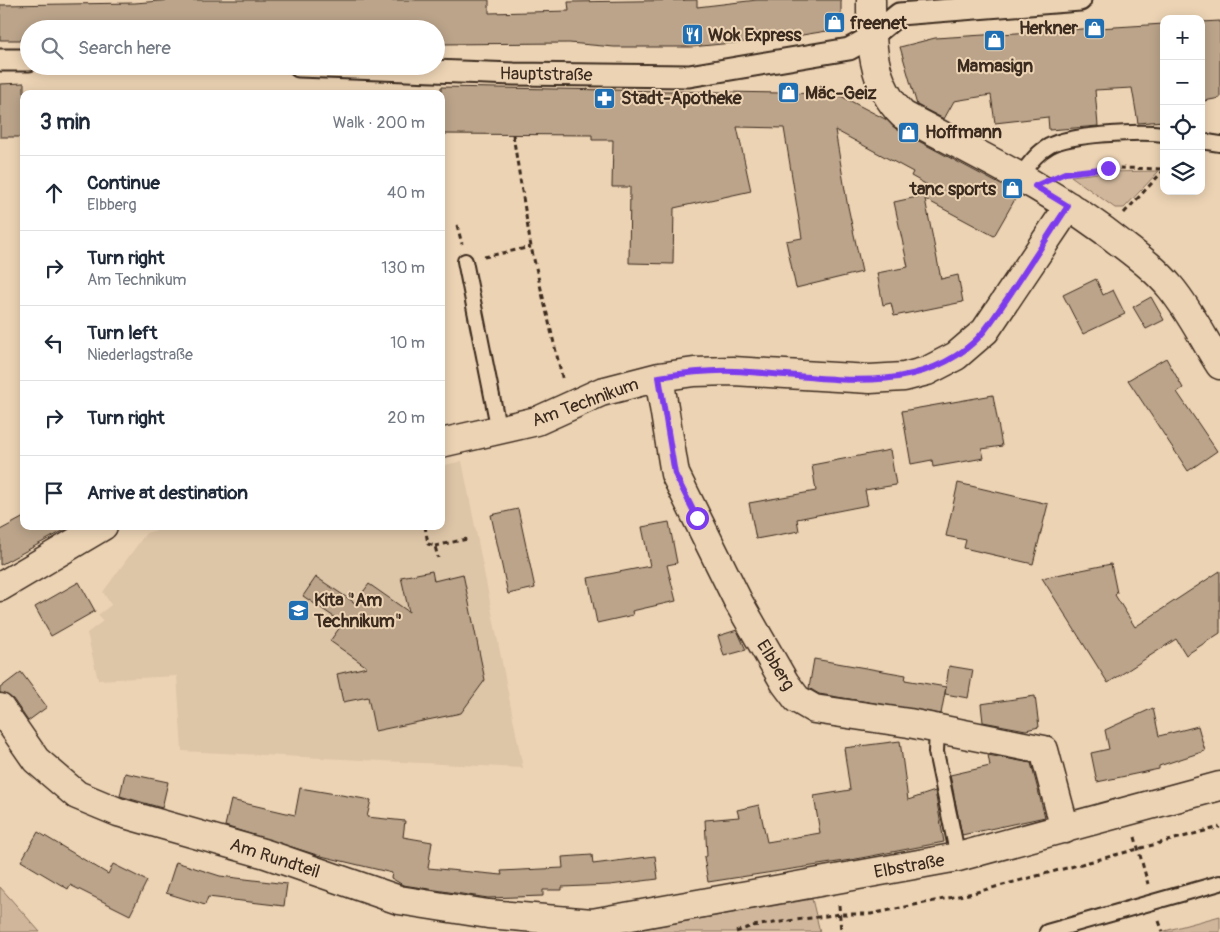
<!DOCTYPE html>
<html lang="en">
<head>
<meta charset="utf-8">
<style>
  :root { --surface:#fff; --page:#f6f6f7; --text:#1f2937; --muted:#747a83; --line:#e0e1e3 }
  body { margin:0; font-family:Pangolin,sans-serif; background:var(--page); color:var(--text) }
  .controls { position:absolute; right:15px; top:15px; display:grid; overflow:hidden; border-radius:10px; box-shadow:0 2px 12px #0003 }
  .controls button { width:45px; height:45px; display:grid; place-items:center; padding:0; border:0; border-bottom:1px solid var(--line); background:var(--surface); color:var(--text); font:25px sans-serif }
  .stop { position:absolute; width:15px; height:15px; margin:-11px; border:4px solid #7c3aed; border-radius:50%; background:#fff }
  .stop.end { background:#7c3aed; border-color:#fff; box-shadow:0 1px 5px #0008 }
  .list { margin:0; padding:0; list-style:none }
  h2 { display:flex; justify-content:space-between; align-items:center; height:65px; margin:0; padding:0 20px; font-size:21px }
  h2 small { font-size:16px; font-weight:400; color:var(--muted) }
  .list li { display:grid; grid-template-columns:32px 1fr auto; gap:15px; align-items:center; box-sizing:border-box; height:75px; padding:0 20px; border-top:1px solid var(--line) }
  .list b { display:block; font-size:19px; white-space:nowrap }
  .list p { margin:0; font-size:16px; white-space:nowrap; color:var(--muted) }
  .list em { font-size:16px; font-style:normal; color:var(--muted) }
  .icon { flex:none; width:28px; height:28px; fill:none; stroke:currentColor; stroke-width:2; stroke-linecap:round; stroke-linejoin:round }
  .map { position:relative; flex:none; width:1220px; height:932px; overflow:hidden }
  .search { position:absolute; background:var(--surface); box-shadow:0 2px 12px #0003; left:20px; top:20px; width:425px; height:55px; display:flex; align-items:center; gap:12px; box-sizing:border-box; padding:0 18px; border-radius:28px; color:var(--muted); font-size:19px }
  .panel { position:absolute; background:var(--surface); box-shadow:0 2px 12px #0003; left:20px; top:90px; width:425px; height:440px; border-radius:10px }
  .map>svg:first-child { display:block }
  .built { fill:#ddc5a7 }
  .green { fill:#d0b79c; stroke:#86705d }
  .building { fill:#bba48a; stroke:#3b2a1e }
  .lines { fill:none; stroke-linecap:round; stroke-linejoin:round }
  .service-casing { stroke:#3b2a1e; stroke-width:18 }
  .pedestrian-casing { stroke:#3b2a1e; stroke-width:25 }
  .minor-casing { stroke:#3b2a1e; stroke-width:31 }
  .path { stroke:#3b2a1e; stroke-width:3; stroke-dasharray:5 4; stroke-linecap:butt }
  .service { stroke:#ecd3b4; stroke-width:14 }
  .pedestrian { stroke:#ecd3b4; stroke-width:21 }
  .minor { stroke:#ecd3b4; stroke-width:28 }
  .route { stroke:#7c3aed; stroke-width:6 }
  .labels { text-anchor:middle; stroke-width:4; stroke-linejoin:round; paint-order:stroke }
  .poi-label { font-size:18px; font-weight:bold; fill:#3b2a1e; stroke:#ecd3b4; text-anchor:start }
  .street-label { font-size:18px; fill:#3b2a1e; stroke:#ecd3b4 }
</style>
</head>
<body>
<div class="map">
<svg width="1220" height="932" viewBox="0 0 1220 932">
  <rect width="100%" height="100%" fill="#ecd3b4"/>
  <filter id="ink" filterUnits="userSpaceOnUse"><feTurbulence type="fractalNoise" baseFrequency=".02" numOctaves="2"/><feDisplacementMap in="SourceGraphic" scale="10" xChannelSelector="R" yChannelSelector="G"/><feConvolveMatrix kernelMatrix="1 2 1 2 8 2 1 2 1" color-interpolation-filters="sRGB"/></filter>
  <g filter="url(#ink)">
    <path class="built" d="M462 461 523 768 182 751 177 676 98 680 87 633 103 621 98 615 111 605 103 592 146 533 171 526H441V466Z"/>
    <path class="green" d="M1159 171 1124 208H1115L1071 176 1108 172Z
      M0 887 40 932H0Z
      M812 899 820 932H625Z
      M1220 916V932H1161Z"/>
    <path class="building" d="M172 0H489V13L569 11 568 2 697 0V7L757 0H841V25L833 30 784 38 691 47H614L569 43 436 44V29H29V40H0V5L135 3Z
      M1220 21V98L1204 101 1201 92V22Z
      M1164 24V121L1138 123 1132 88 1095 90 1098 126 1087 127 1049 130 1048 117 995 123 991 95 954 101 944 119 917 105 900 47 935 38Z
      M24 83V137H0V84Z
      M441 87 837 94 887 120 896 129 1018 194 994 236 925 199 941 279 958 275 963 302 894 316 891 303 883 305 877 273 908 267 894 202 940 192 911 176 913 172 835 130 847 202 862 272 796 288 786 241 802 238 784 128 737 127 751 191 674 208 673 264 629 263 630 187H612L613 140H592V135L441 134Z
      M1096 279 1103 295 1113 290 1125 314 1083 334 1063 295Z
      M1151 297 1164 320 1146 329 1133 307Z
      M1166 358 1183 388 1177 392 1217 451 1188 471 1128 380Z
      M993 395 1002 446 982 449 984 458 933 467 932 460 911 464 902 411Z
      M890 450 896 485 865 490 868 505 797 519 799 531 756 539 749 503 816 491 812 465Z
      M958 483 1048 504 1033 564 964 548 966 540 946 536Z
      M518 509 535 588 508 594 491 515Z
      M24 517V526H72L0 565V530Z
      M669 522 677 563 667 565 676 601 632 611 633 615 597 623 588 578 650 566 642 527Z
      M1111 564 1117 593 1115 595 1135 627 1220 571V633L1186 655 1176 639 1108 683 1042 578Z
      M432 571 434 581 463 574 485 680 461 713 375 731 368 697 343 702 337 674 367 667 330 641 343 623 303 596 316 577 355 603 369 584 409 612 401 577Z
      M79 582 95 611 51 636 35 607Z
      M737 630 746 650 724 656 718 636Z
      M814 659 906 675 905 680 946 687 941 714 819 694 809 688Z
      M949 666 973 670 968 698 945 694Z
      M21 672 47 707 28 721 13 699 0 693V688Z
      M1035 696 1039 727 1026 730 983 722 981 704Z
      M1153 708 1159 736 1198 726 1205 751 1159 766V769L1097 782 1091 753 1109 749 1105 730Z
      M900 741 908 800 935 791 944 842 851 860 708 882 704 857 707 856 705 820 739 817 737 810 759 805 767 842 820 833 814 796 850 790 844 748Z
      M988 755 1031 763 1045 817 962 835 950 775 990 766Z
      M125 773 168 782 162 808 120 796Z
      M300 788 371 800 367 817 405 821 403 837 432 842 428 868 502 875 501 871 563 868 562 857 592 855 593 864 655 856 658 879 610 885 562 887V890H543V896L488 898 403 885 391 878 392 873 317 855 225 826 231 800 295 815Z
      M38 832 108 874 113 864 147 881 130 915 70 885 68 889 21 861Z
      M176 862 220 876 287 884 284 906 208 897 205 905 166 893Z"/>
    <g class="lines">
      <defs>
        <path id="service" d="M1201 141 1220 144
          M1019 177C1028 166 1036 153 1049 146 1069 134 1140 131 1164 134
          M465 261 499 431
          M937 729 936 752 958 857
          M1047 932 1220 883"/>
        <path id="pedestrian" d="M0 60H29
          M299 66 514 74 689 76 849 49 871 37 899 14 1080 0"/>
        <path id="minor" d="M871 0C871 42 871 84 903 115 978 155 1056 191 1123 245 1140 258 1157 271 1171 288 1190 311 1204 340 1220 365
          M659 377 675 474 739 603 785 683 797 699 814 709 909 723 1044 750 1065 829
          M441 443 537 421 601 392 659 377 694 372 733 371 870 379 904 377 927 371 956 356 985 331 1069 206
          M0 587 103 526
          M0 708 36 760 77 795 118 812 266 854 399 900 488 914 592 923 958 857 1220 786"/>
      </defs>
      <use href="#service" class="service-casing"/>
      <use href="#pedestrian" class="pedestrian-casing"/>
      <use href="#minor" class="minor-casing"/>
      <path class="path" d="M513 135 531 247 563 381
        M1066 173 1119 168 1164 169
        M1124 213 1164 170
        M457 225 462 244
        M484 257 531 247
        M425 526 428 544 435 546 438 558
        M435 546 467 539
        M1135 837 1148 884
        M839 905 841 932
        M1159 921 1163 932
        M736 932 752 926 840 914H871L973 893 1220 827"/>
      <use href="#service" class="service"/>
      <use href="#pedestrian" class="pedestrian"/>
      <use href="#minor" class="minor"/>
    </g>
  </g>
  <g class="lines" filter="url(#ink)">
    <path class="route" d="M697 518 675 474 659 377C684 373 709 370 734 371 813 374 910 401 974 342 985 332 993 319 1002 306 1025 273 1046 239 1068 206L1035 186 1065 173 1108 168"/>
  </g>
  <defs>
    <symbol id="shop-square" viewBox="-11 -11 22 22"><rect x="-9" y="-9" width="18" height="18" rx="4" fill="#1f6fb2" stroke="#ecd3b4"/><path d="M-5-2.5h2.3a2.7 3.5 0 0 1 5.4 0H5L5.5 6h-11ZM-1.5-2.5h3a1.5 2.3 0 0 0-3 0Z" fill="#fff"/></symbol>
    <symbol id="restaurant-square" viewBox="-11 -11 22 22"><rect x="-9" y="-9" width="18" height="18" rx="4" fill="#1f6fb2" stroke="#ecd3b4"/><path d="M-5-6h1v4h1v-4h1v4h1v-4h1v5L-1.5 .5V6h-2V.5L-5-1ZM5-6V6H3V1.5H1.5Q1.5-4 5-6Z" fill="#fff"/></symbol>
    <symbol id="pharmacy-square" viewBox="-11 -11 22 22"><rect x="-9" y="-9" width="18" height="18" rx="4" fill="#1f6fb2" stroke="#ecd3b4"/><path d="M-2-6h4v4h4v4h-4v4h-4v-4h-4v-4h4Z" fill="#fff"/></symbol>
    <symbol id="school-square" viewBox="-11 -11 22 22"><rect x="-9" y="-9" width="18" height="18" rx="4" fill="#1f6fb2" stroke="#ecd3b4"/><path d="M0-5L7-2L0 1L-7-2ZM-4 1L0 2.5L4 1V4Q0 6-4 4Z" fill="#fff"/></symbol>
  </defs>
  <g fill-rule="evenodd">
    <use href="#shop-square" x="822" y="10" width="25" height="25"/>
    <use href="#shop-square" x="1082" y="16" width="25" height="25"/>
    <use href="#restaurant-square" x="680" y="22" width="25" height="25"/>
    <use href="#shop-square" x="982" y="28" width="25" height="25"/>
    <use href="#shop-square" x="776" y="80" width="25" height="25"/>
    <use href="#pharmacy-square" x="592" y="86" width="25" height="25"/>
    <use href="#shop-square" x="896" y="120" width="25" height="25"/>
    <use href="#shop-square" x="1000" y="176" width="25" height="25"/>
    <use href="#school-square" x="286" y="598" width="25" height="25"/>
  </g>
  <g class="labels">
    <g class="poi-label">
      <text x="850" y="29">freenet</text>
      <text x="1078" y="34" text-anchor="end">Herkner</text>
      <text x="708" y="41">Wok Express</text>
      <text x="995" y="72" text-anchor="middle">Mamasign</text>
      <text x="805" y="99">Mäc-Geiz</text>
      <text x="621" y="104">Stadt-Apotheke</text>
      <text x="925" y="138">Hoffmann</text>
      <text x="996" y="195" text-anchor="end">tanc sports</text>
      <text x="314" y="606">Kita "Am<tspan x="314" dy="21">Technikum"</tspan></text>
    </g>
    <g class="street-label">
      <text transform="translate(546 74) rotate(1)" y="6">Hauptstraße</text>
      <text transform="translate(585 402) rotate(-20)" y="6">Am Technikum</text>
      <text transform="translate(776 665) rotate(58)" y="6">Elbberg</text>
      <text transform="translate(275 858) rotate(18)" y="6">Am Rundteil</text>
      <text transform="translate(909 866) rotate(-10)" y="6">Elbstraße</text>
    </g>
  </g>
</svg>
<div class="controls">
<button>+</button>
<button>−</button>
<button><svg class="icon" aria-label="locate" viewBox="0 0 24 24"><circle cx="12" cy="12" r="6"/><path d="M12 2v4M12 18v4M2 12h4M18 12h4"/></svg></button>
<button><svg class="icon" aria-label="layers" viewBox="0 0 24 24"><path d="M12 4l9 5-9 5-9-5zM3 14l9 5 9-5"/></svg></button>
</div>
<div class="stop" style="left:697px;top:518px"></div>
<div class="stop end" style="left:1108px;top:168px"></div>
<div class="search"><svg class="icon" aria-label="search" viewBox="0 0 24 24"><circle cx="10" cy="10" r="6"/><path d="M15 15l6 6"/></svg>Search here</div>
<section class="panel">
<h2>3 min<small>Walk · 200 m</small></h2>
<ul class="list">
<li><svg class="icon" aria-label="ahead" viewBox="0 0 24 24"><path d="M12 20V5M6 11l6-6 6 6"/></svg><div><b>Continue</b><p>Elbberg</p></div><em>40 m</em></li>
<li><svg class="icon" aria-label="right" viewBox="0 0 24 24"><path d="M7 20v-9h11M14 6l5 5-5 5"/></svg><div><b>Turn right</b><p>Am Technikum</p></div><em>130 m</em></li>
<li><svg class="icon" aria-label="left" viewBox="0 0 24 24"><path d="M17 20v-9H6M10 6l-5 5 5 5"/></svg><div><b>Turn left</b><p>Niederlagstraße</p></div><em>10 m</em></li>
<li><svg class="icon" aria-label="right" viewBox="0 0 24 24"><path d="M7 20v-9h11M14 6l5 5-5 5"/></svg><div><b>Turn right</b></div><em>20 m</em></li>
<li><svg class="icon" aria-label="arrive" viewBox="0 0 24 24"><path d="M6 21V4h12l-3 4 3 4H6"/></svg><div><b>Arrive at destination</b></div></li>
</ul>
</section>
</div>
</body>
</html>
